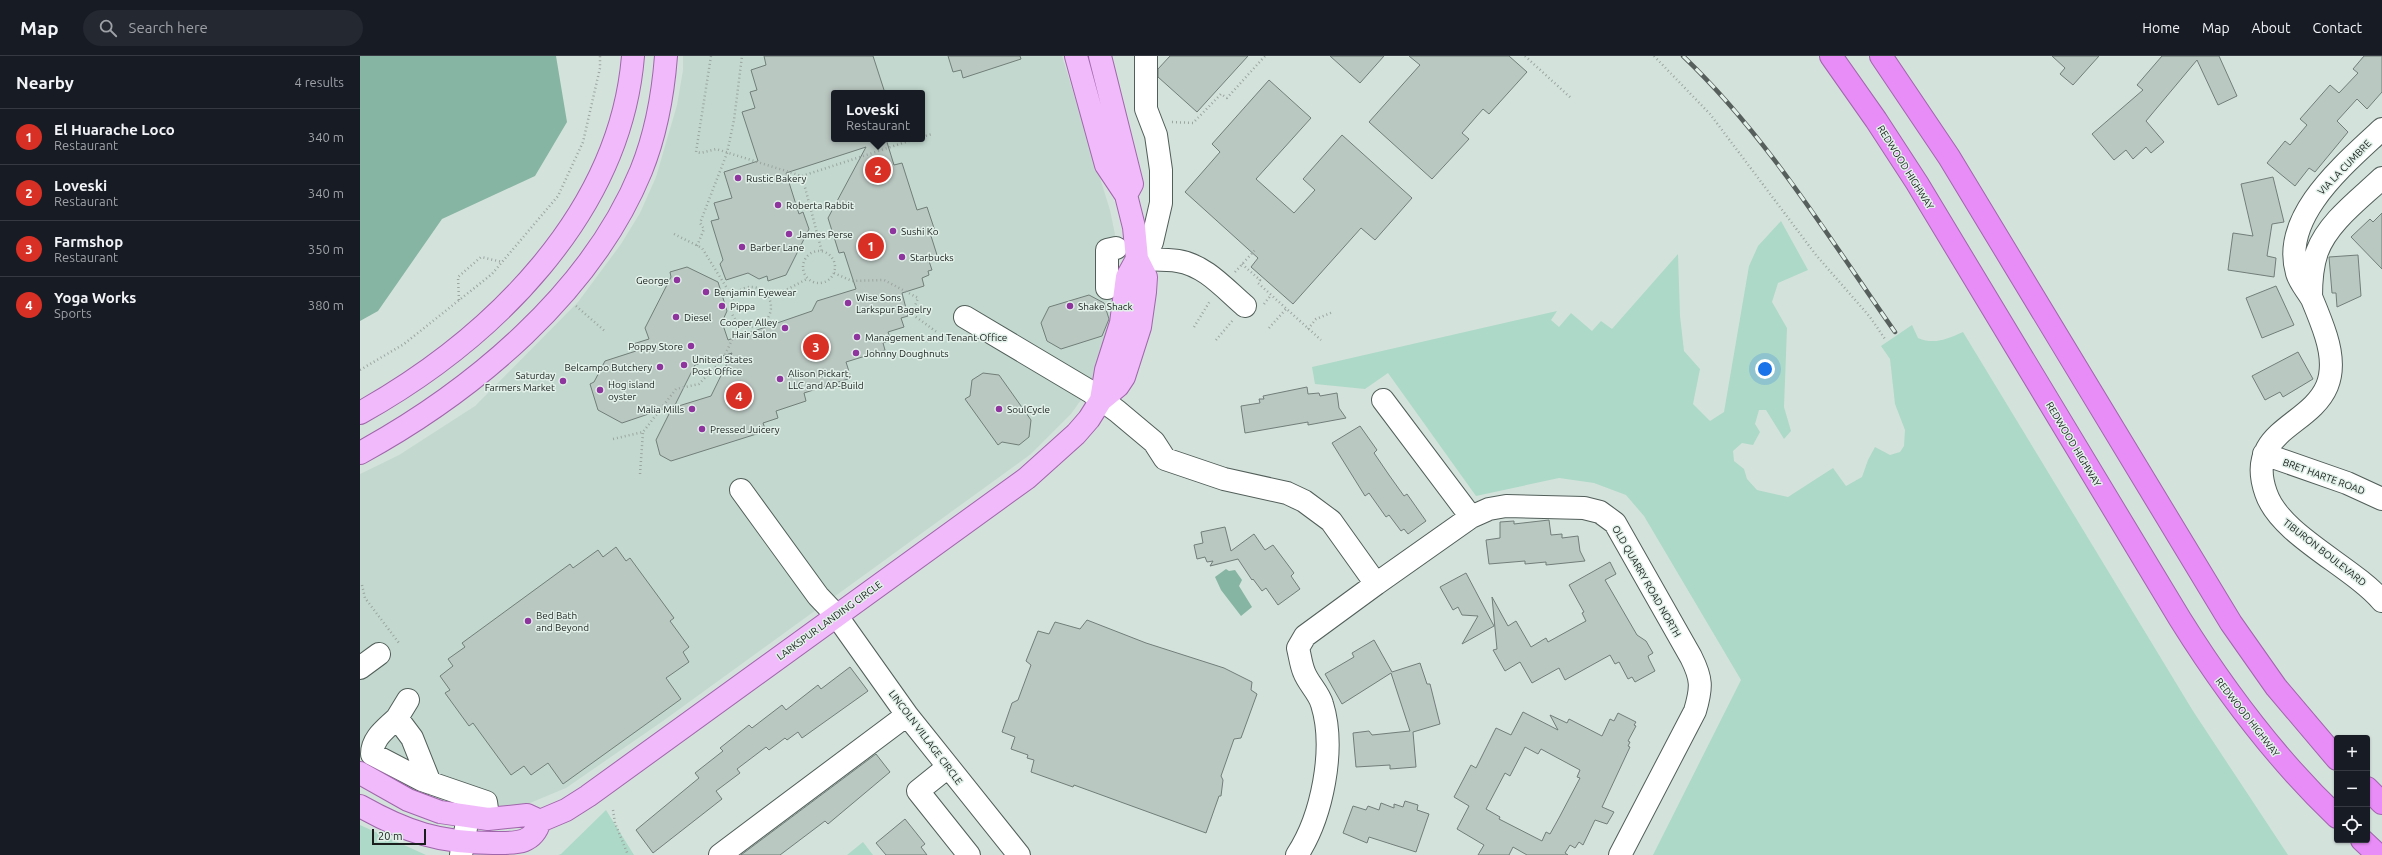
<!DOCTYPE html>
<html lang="en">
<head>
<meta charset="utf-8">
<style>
  :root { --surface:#171b24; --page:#242831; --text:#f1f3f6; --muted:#9ea1a6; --line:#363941; --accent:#d93025 }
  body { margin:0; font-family:Ubuntu,sans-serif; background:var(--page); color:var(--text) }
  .controls { position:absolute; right:12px; bottom:12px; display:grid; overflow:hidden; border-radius:4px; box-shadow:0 1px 3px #0004 }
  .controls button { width:36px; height:36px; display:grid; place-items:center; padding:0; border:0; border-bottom:1px solid var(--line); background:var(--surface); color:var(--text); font:20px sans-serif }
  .scale { position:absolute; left:12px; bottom:10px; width:54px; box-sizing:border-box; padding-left:4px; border:2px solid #1a1f1d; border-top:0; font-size:11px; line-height:14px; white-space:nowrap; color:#1a1f1d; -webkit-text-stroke:3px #e1f0e9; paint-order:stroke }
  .you { position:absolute; left:1405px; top:313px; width:14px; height:14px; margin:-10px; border:3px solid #fff; border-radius:50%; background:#1a73e8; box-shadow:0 0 0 6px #1a73e833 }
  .badge { display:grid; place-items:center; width:26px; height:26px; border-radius:50%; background:var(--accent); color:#fff; font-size:13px; font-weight:700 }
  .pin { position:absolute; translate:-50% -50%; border:2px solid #fff; box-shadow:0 1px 4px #0006 }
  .popup { position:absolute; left:471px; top:34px; width:94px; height:52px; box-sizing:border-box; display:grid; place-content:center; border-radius:4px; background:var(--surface); filter:drop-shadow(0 1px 3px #0005); font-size:13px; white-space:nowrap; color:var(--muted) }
  .popup b { font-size:15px; color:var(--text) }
  .popup::after { content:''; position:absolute; left:50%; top:100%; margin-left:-8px; border:8px solid transparent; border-top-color:var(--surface) }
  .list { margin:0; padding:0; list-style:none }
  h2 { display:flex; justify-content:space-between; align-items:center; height:52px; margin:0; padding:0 16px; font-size:17px }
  h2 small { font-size:13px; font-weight:400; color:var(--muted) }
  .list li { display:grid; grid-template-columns:26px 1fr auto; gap:12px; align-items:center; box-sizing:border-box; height:56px; padding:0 16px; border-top:1px solid var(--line) }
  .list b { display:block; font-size:15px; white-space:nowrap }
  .list p { margin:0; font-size:13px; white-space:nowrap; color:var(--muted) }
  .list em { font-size:13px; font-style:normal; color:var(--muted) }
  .icon { flex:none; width:22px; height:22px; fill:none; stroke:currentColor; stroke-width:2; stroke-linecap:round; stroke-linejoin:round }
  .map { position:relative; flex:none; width:2022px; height:799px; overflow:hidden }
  header { display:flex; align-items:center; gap:24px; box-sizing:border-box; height:56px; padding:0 20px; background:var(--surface); border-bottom:1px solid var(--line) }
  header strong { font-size:19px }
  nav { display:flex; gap:22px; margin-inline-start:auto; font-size:14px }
  .search { width:280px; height:36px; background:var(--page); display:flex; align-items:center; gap:10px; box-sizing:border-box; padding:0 14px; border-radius:22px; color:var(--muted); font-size:15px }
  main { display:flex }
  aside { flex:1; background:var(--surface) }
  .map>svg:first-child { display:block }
  .built { fill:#c3d9cf; fill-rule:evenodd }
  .green { fill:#add9c8 }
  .water { fill:#86b5a3 }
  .building { fill:#bac8c2; stroke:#717e79; fill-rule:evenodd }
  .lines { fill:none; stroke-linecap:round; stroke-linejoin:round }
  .minor-casing { stroke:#515e59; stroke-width:24 }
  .major-casing { stroke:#a066ab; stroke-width:24 }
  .highway-casing { stroke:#a066ab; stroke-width:24 }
  .path { stroke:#9aa5a0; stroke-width:2.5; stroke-dasharray:1 3; stroke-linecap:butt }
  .minor { stroke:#fff; stroke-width:22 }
  .major { stroke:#f1bafa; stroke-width:22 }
  .highway { stroke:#e88cf7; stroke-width:22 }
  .rail-casing { stroke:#575f5c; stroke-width:4.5 }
  .rail { stroke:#e1f0e9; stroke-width:3; stroke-dasharray:9; stroke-linecap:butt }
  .poi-dot { fill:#8f349f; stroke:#e1f0e9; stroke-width:1.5 }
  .labels { text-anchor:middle; stroke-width:3; stroke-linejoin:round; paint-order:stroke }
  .street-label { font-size:10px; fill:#1a1f1d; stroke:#e1f0e9 }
  .poi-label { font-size:10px; fill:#1a1f1d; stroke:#e1f0e9; text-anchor:start }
</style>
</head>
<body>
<header>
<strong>Map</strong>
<div class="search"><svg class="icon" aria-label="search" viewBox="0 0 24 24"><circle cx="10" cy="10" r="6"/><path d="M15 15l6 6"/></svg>Search here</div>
<nav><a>Home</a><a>Map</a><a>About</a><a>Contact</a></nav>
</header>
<main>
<aside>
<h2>Nearby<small>4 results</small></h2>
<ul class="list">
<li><span class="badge">1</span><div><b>El Huarache Loco</b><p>Restaurant</p></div><em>340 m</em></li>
<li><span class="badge">2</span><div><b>Loveski</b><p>Restaurant</p></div><em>340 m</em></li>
<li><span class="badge">3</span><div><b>Farmshop</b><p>Restaurant</p></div><em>350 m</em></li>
<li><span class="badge">4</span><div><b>Yoga Works</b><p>Sports</p></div><em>380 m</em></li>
</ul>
</aside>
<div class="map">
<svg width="2022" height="799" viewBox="0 0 2022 799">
  <rect width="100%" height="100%" fill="#d4e2dc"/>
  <path class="built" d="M323 0H702L750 154 758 193 759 234 739 310 726 337 711 358 671 398 303 665 206 732 158 752 121 755 88 748 53 735 18 716 0 701V418L39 399 115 350 218 246 261 188 280 157 296 121 317 49 323 14ZM474 37H562V83H474Z"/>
  <path class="green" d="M1421 165 1448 214 1418 227 1412 246 1427 272 1424 351 1431 375 1424 383 1406 354H1399L1395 368 1400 376 1393 389 1382 387 1373 395 1374 405 1384 413 1387 423 1397 434 1428 441 1473 412 1486 430 1502 421 1508 404 1515 391 1530 399 1540 396 1544 390 1545 374 1535 348 1530 303 1521 290 1552 269 1558 282C1575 289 1587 283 1603 276L1833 655 1928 799H1293L1381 624 1284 460 1266 439 1234 427 1199 422 1116 440 1028 317 1005 333 955 328 952 311 1197 255 1191 264 1199 271 1211 257 1232 275 1241 265 1252 273 1318 198 1320 260 1324 295 1340 313 1333 348 1350 365 1364 356 1389 210 1398 190Z
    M246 754 274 799H198L201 798Z
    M0 769 66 799H0Z
    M503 786 513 799H487Z"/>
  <path class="water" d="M0 0H196L207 66 175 120 82 163 18 255 0 265Z
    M866 513 869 515 875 514 882 524 879 530 892 551 881 560 861 534 855 521Z"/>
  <path class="building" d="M404 0H513L525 37H474V83H526L534 109 542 107 557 154 567 151 576 178 571 180 577 199 568 202 572 214 568 215 569 219 562 222 564 230 542 237 548 260 541 262 544 271 528 276 531 284 523 287 525 294 486 306 491 322 444 337 446 345 416 355 418 362 403 367 406 375 311 405 300 399 296 384 312 352 351 340 372 297 335 309 315 349 262 367 238 354 230 328 234 326 245 305 276 295 273 288 289 283 285 272 311 221 310 216 327 211 358 226 367 255 362 266 368 284 452 255 457 245 496 233 484 196 479 197 468 162 506 91 426 117 439 158 443 156 449 173 426 219 408 225 407 220 399 223 388 217 366 224 360 208 363 204 351 165 359 163 354 147 372 142 364 116 398 105 382 56 395 52 390 36 397 34 391 14 406 9Z
    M588 0H660L661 3 603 22 601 14 593 16Z
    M810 0H888L837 56 798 21V13Z
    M970 0H1024L1000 27Z
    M1049 0H1149L1167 16 1129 58 1123 53 1102 77 1109 83 1072 123 1009 66 1060 9Z
    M1692 0H1739L1713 29 1700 18 1705 12Z
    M1802 0H1859L1877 40 1858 49 1837 4 1786 65 1804 86 1791 97 1786 91 1773 103 1766 94 1754 104 1732 78 1783 34 1777 29Z
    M2004 0H2022V36L2007 53 1997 43 1977 65 1988 76 1955 116 1949 112 1935 130 1907 107 1925 85 1930 89 1947 69 1940 63 1970 29 1979 37 1998 17 1993 13Z
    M909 24 951 62 896 123 934 157 955 134 943 123 982 79 1052 142 1015 184 1001 172 933 248 891 211 898 202 825 136 860 96 852 88Z
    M1913 121 1924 166 1912 168 1907 200 1916 202 1914 221 1868 214 1873 177 1893 180 1881 128Z
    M2022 157V213L1991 181 2010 163 2013 166Z
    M1998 199 2001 240 1977 251 1976 237H1972L1969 201Z
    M1916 230 1934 269 1902 282 1886 242Z
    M729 239 744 247 749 263 742 280 701 293 687 285 681 267 689 251Z
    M1938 296 1953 323 1923 341 1920 336 1905 344 1892 320Z
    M623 317 639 319 671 364 669 381 659 389 642 386 638 389 605 343 610 340 612 324Z
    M947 331 948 338 959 337 960 340 977 337 979 352 986 362 948 369V366L885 377 881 350 900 347 899 343H904L903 340Z
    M1000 370 1017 394 1014 397 1029 419 1044 440 1047 438 1066 465 1048 478 1044 473 1041 475 1029 459 1026 461 1009 437 1005 440 972 387Z
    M1189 464 1191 479 1202 478V482L1218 480 1220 495 1225 505 1186 509V506L1165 508V505L1129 508 1126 484 1140 482V466L1154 465V468Z
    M865 471 871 495 894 478 905 494 913 489 934 517 931 520 940 533 918 549 906 532 902 535 893 523 892 524 878 503 850 510 853 505 847 506 845 501 837 503 834 489 843 487 841 476Z
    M256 491 266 505 270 502 314 562 310 565 329 591 323 596 329 606 306 622 321 643 203 728 188 707 171 719 164 710 151 719 113 667 109 670 85 637 90 634 80 620 93 610 88 603 105 591 102 587 210 508 213 512 238 494 243 501Z
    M1250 506 1256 518 1245 524 1277 579 1286 585 1293 597 1288 600 1289 603 1295 615 1275 626 1272 621 1268 623 1259 606 1255 608 1250 599 1205 624 1199 612 1172 627 1160 606 1145 615 1133 594 1137 593 1132 541 1148 570 1156 565 1171 591 1186 582 1188 586 1226 565 1222 557 1224 556 1209 529Z
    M1106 517 1134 570 1102 588 1118 560 1102 559 1098 551 1093 554 1080 531Z
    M727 564 786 587 864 612 892 626 891 634 897 638 881 682 874 683 861 720 863 724 861 740H859L846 777 714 729 713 731 671 716 674 704 667 702 668 699 651 693 655 681 642 676 652 647 658 644 671 609 666 605 678 575 689 578 695 566 720 573Z
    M1014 584 1032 616 1060 607 1067 628H1070L1080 668 1053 676 1056 711 1030 713V709L996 711 993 677 1009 675 1012 679 1050 675 1031 617 982 648 965 618 994 601 992 597Z
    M490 611 508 635 442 682 438 676 427 684 425 682 409 694 406 691 377 713 380 717 356 735 362 743 293 797 276 774 339 722 335 717 363 695 360 692 389 669 392 672 422 649 426 654 458 629 461 633Z
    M1163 656 1198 674 1190 659 1207 667 1209 663 1242 680 1250 663 1254 665 1258 657 1276 666 1274 669 1276 670 1268 685 1270 686 1268 690 1270 691 1242 751 1254 756 1247 768 1235 764 1223 789 1219 786 1215 792 1210 789 1205 797 1208 799H1167L1153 791 1149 799H1118L1124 789 1097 773 1109 750 1094 741 1111 709 1116 712 1136 672 1151 679ZM1165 691 1178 698 1181 693 1220 714 1217 721 1220 722 1200 760 1190 778 1186 776 1182 785 1139 763 1140 761 1126 753 1145 717 1150 720Z
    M516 698 530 716 468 768 465 765 420 799H381Z
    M1045 745 1058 749 1057 754 1069 758 1056 796 1009 781 1007 787 983 777 993 750 1006 754 1008 750 1019 754 1021 747 1034 752V748L1043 751Z
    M545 763 565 788 561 791 567 799H526L516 787Z"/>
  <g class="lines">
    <defs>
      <path id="minor" d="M786 0V53L796 79 801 114V147L792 186
        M2022 73C1986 107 1920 160 1937 217 1940 227 1947 234 1952 243 1957 255 1962 267 1966 280 1971 296 1974 313 1967 330 1950 371 1884 375 1906 437 1920 479 1992 510 2022 545
        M777 203C791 204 804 203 818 205 845 209 865 233 885 250
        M747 232V194L756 192
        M1951 241C1951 226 1952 210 1957 196 1968 166 2000 143 2022 122
        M605 261 731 336 757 355 794 386 805 403 864 423 927 437 944 445 971 465 1016 528 945 580 938 592C940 600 941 609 944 616 948 627 959 637 962 648 976 693 962 761 937 799
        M1023 344 1111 461
        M1904 398 1987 427 2022 443
        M381 434 458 540 476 559 547 659 659 799
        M1016 528 1111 461 1129 453 1146 450 1224 452 1240 456 1255 467 1331 601C1342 623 1342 631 1335 655L1260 799
        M0 612 19 598
        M48 644 37 662 52 682 70 727
        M37 662C26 673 12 682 12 698L62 724 126 746 127 753
        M588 711 558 735 609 799
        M101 799 108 761
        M360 799 547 659"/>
      <path id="major" d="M740 0 772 128 766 139
        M741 344 746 314 761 267 767 221 777 203
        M0 357C132 283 260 158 273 0
        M0 397C113 335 231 237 281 115 296 78 303 39 306 0
        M0 717 48 744 80 756 128 763 167 759 180 765
        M0 750C46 776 80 787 133 787 155 787 173 789 180 765
        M180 765 206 754 228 740 667 422 716 378 729 363 741 344 758 330 764 321 780 271 785 236 786 221 777 203 774 171 766 139 746 109 716 0"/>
      <path id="highway" d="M1471 0 1516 64 1557 127 1820 563C1865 635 1915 702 1977 761
        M1521 0 1589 101 1871 567 1916 631 1977 703
        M2007 732 2022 747
        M2002 784 2018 799"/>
    </defs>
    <use href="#minor" class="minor-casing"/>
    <use href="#major" class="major-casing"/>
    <use href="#highway" class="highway-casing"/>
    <path class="path" d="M351 0 336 96 341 97 356 93 442 120 555 83
      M1165 0 1212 43
      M1294 0 1350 58 1456 199 1510 261 1525 283
      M812 66 833 67 861 38 867 42 905 0
      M562 81 572 78
      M442 120 462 196
      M314 178 342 192 373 242
      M337 190 344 173 340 167 367 97 374 64 382 0
      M443 211a16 16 0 1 1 32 0a16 16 0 1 1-32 0Z
      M882 208 900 224 898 227 961 284
      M875 216 895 194
      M474 217 492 225 524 224 558 242 552 258 578 277
      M371 251a20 20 0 1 1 40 0a20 20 0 1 1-40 0Z
      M408 239 424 235 447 223
      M99 244 98 221 121 201 142 206
      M904 248 911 239
      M216 250 246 276
      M834 271 850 245
      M909 272 926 253
      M948 273 956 263 973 256
      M856 284 873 264
      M0 314 44 288 132 218 198 140 223 86 240 12V0
      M253 383 283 376 316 333 339 328 363 303 380 267
      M280 418 283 376
      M2 529 5 542 39 587
      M253 754 255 767 268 799"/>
    <use href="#minor" class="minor"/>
    <use href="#major" class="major"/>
    <use href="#highway" class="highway"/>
    <defs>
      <path id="rail" d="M1323 0C1407 80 1469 182 1535 276"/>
    </defs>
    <use href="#rail" class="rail-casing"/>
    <use href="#rail" class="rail"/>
  </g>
  <g class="poi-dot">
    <circle cx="378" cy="122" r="4"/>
    <circle cx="418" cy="149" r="4"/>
    <circle cx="533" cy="175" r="4"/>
    <circle cx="429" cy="178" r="4"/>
    <circle cx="382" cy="191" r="4"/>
    <circle cx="542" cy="201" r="4"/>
    <circle cx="317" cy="224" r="4"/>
    <circle cx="346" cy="236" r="4"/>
    <circle cx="488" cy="247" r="4"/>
    <circle cx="362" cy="250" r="4"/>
    <circle cx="710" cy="250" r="4"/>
    <circle cx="316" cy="261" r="4"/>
    <circle cx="425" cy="272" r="4"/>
    <circle cx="497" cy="281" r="4"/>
    <circle cx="331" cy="290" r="4"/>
    <circle cx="496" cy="297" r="4"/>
    <circle cx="324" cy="309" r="4"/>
    <circle cx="300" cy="311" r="4"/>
    <circle cx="420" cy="323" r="4"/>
    <circle cx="203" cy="325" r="4"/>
    <circle cx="240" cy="334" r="4"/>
    <circle cx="332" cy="353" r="4"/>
    <circle cx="639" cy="353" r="4"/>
    <circle cx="342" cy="373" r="4"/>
    <circle cx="168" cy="565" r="4"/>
  </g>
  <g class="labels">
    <g class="street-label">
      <text transform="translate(1546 111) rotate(58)" y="4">REDWOOD HIGHWAY</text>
      <text transform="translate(1984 111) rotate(-46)" y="4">VIA LA CUMBRE</text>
      <text transform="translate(1714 388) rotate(59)" y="4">REDWOOD HIGHWAY</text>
      <text transform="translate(1964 420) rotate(20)" y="4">BRET HARTE ROAD</text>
      <text transform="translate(1965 496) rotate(38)" y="4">TIBURON BOULEVARD</text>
      <text transform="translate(1287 525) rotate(60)" y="4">OLD QUARRY ROAD NORTH</text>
      <text transform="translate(469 564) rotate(-36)" y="4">LARKSPUR LANDING CIRCLE</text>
      <text transform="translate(1888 661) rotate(52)" y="4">REDWOOD HIGHWAY</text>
      <text transform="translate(566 681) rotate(53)" y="4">LINCOLN VILLAGE CIRCLE</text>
    </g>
    <g class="poi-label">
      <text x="386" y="126">Rustic Bakery</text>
      <text x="426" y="153">Roberta Rabbit</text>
      <text x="541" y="179">Sushi Ko</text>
      <text x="437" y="182">James Perse</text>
      <text x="390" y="195">Barber Lane</text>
      <text x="550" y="205">Starbucks</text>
      <text x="309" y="228" text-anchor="end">George</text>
      <text x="354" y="240">Benjamin Eyewear</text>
      <text x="496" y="245">Wise Sons<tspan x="496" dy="12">Larkspur Bagelry</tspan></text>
      <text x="370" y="254">Pippa</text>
      <text x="718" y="254">Shake Shack</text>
      <text x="324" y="265">Diesel</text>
      <text x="417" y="270" text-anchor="end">Cooper Alley<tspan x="417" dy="12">Hair Salon</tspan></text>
      <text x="505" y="285">Management and Tenant Office</text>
      <text x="323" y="294" text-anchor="end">Poppy Store</text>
      <text x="504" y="301">Johnny Doughnuts</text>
      <text x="332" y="307">United States<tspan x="332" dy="12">Post Office</tspan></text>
      <text x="292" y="315" text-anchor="end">Belcampo Butchery</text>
      <text x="428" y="321">Alison Pickart,<tspan x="428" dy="12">LLC and AP-Build</tspan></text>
      <text x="195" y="323" text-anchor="end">Saturday<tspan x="195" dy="12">Farmers Market</tspan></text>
      <text x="248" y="332">Hog island<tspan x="248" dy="12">oyster</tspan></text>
      <text x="324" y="357" text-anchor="end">Malia Mills</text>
      <text x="647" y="357">SoulCycle</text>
      <text x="350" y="377">Pressed Juicery</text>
      <text x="176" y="563">Bed Bath<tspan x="176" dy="12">and Beyond</tspan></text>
    </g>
  </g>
</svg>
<div class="controls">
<button>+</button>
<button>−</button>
<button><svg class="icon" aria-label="locate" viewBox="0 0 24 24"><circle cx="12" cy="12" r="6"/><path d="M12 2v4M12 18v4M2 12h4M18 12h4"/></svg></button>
</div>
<div class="scale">20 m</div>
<div class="you"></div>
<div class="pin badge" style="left:511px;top:190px">1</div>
<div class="pin badge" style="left:518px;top:114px">2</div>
<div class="popup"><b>Loveski</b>Restaurant</div>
<div class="pin badge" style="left:456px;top:291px">3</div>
<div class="pin badge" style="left:379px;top:340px">4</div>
</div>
</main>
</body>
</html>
